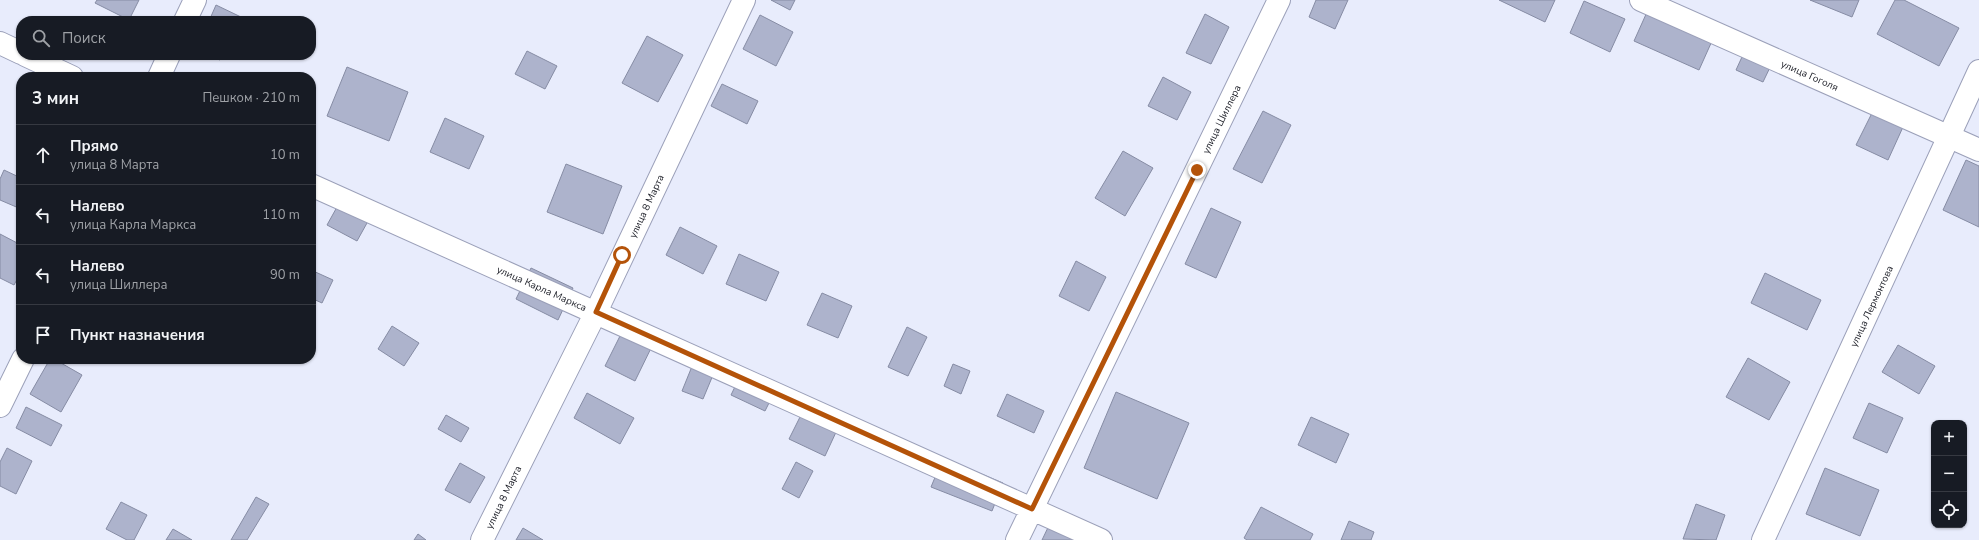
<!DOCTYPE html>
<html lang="ru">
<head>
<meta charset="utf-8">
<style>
  :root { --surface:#171b24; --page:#20242c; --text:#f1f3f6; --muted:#9ea1a6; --line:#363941 }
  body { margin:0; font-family:"Nunito Sans",sans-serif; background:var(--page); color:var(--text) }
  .controls { position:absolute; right:12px; bottom:12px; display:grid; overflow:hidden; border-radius:8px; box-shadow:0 1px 3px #0004 }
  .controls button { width:36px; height:36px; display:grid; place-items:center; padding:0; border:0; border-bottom:1px solid var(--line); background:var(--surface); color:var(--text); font:20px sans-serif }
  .stop { position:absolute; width:12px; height:12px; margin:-9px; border:3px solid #b45309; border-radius:50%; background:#fff }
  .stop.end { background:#b45309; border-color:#fff; box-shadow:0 1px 4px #0008 }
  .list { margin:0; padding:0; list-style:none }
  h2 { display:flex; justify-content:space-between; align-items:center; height:52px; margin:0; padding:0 16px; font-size:17px }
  h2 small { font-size:13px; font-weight:400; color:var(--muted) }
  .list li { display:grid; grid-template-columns:26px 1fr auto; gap:12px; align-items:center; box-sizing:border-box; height:60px; padding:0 16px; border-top:1px solid var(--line) }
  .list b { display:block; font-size:15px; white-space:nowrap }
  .list p { margin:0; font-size:13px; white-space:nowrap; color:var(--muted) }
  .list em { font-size:13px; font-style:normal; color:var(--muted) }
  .icon { flex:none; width:22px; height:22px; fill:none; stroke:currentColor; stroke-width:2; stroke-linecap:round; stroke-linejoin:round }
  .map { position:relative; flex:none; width:1979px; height:540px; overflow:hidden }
  .search { position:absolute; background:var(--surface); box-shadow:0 1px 3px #0004; left:16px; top:16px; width:300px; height:44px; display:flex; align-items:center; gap:10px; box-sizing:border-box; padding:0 14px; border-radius:16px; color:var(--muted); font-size:15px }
  .panel { position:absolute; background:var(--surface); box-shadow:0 1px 3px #0004; left:16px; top:72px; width:300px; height:292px; border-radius:16px }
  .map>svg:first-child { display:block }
  .building { fill:#adb3cc; stroke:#868ca4 }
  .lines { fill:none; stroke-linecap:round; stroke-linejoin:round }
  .minor-casing { stroke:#9ba0b9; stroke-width:24 }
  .tertiary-casing { stroke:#9ba0b9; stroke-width:24 }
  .minor { stroke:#fff; stroke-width:22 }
  .tertiary { stroke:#fff; stroke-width:22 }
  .route { stroke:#b45309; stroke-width:5 }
  .labels { text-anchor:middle; stroke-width:3; stroke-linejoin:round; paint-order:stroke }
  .street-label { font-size:10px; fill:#191b24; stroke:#fff }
</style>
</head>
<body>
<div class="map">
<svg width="1979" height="540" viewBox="0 0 1979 540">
  <rect width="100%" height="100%" fill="#e8ecfc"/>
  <path class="building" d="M97 0H139L129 20 95 3Z
    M771 0H795L790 10Z
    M1316 0H1348L1335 29 1309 17Z
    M1499 0H1555L1545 22Z
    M1810 0H1859L1852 17Z
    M1895 0H1904L1959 28 1939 66 1877 34Z
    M1584 1 1625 19 1610 52 1570 33Z
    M216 5 241 17 239 21H209Z
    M1647 12 1712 41 1699 70 1634 41Z
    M1205 14 1229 27 1211 64 1186 53Z
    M760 15 793 32 776 66 743 49Z
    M647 36 683 55 658 102 622 83Z
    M1747 46 1774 59 1763 82 1736 70Z
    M527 51 557 66 545 89 515 74Z
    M208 55H223L220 60Z
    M347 67 408 92 389 141 327 116Z
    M1163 77 1191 92 1177 120 1148 106Z
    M722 84 758 101 747 124 711 106Z
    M1263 111 1291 125 1262 183 1233 169Z
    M1872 113 1903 127 1888 160 1856 145Z
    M445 118 484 136 469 169 430 152Z
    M1123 151 1153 168 1125 216 1095 198Z
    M1966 160 1979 166V227L1943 210Z
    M566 164 622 186 603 234 547 212Z
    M4 170 21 178V209L0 200V179Z
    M342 198 372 214 357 241 327 225Z
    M1211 208 1241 222 1216 278 1185 264Z
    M680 227 717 246 703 274 666 255Z
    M0 234 21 245V272L14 285 0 278Z
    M739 254 779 272 766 301 726 284Z
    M1076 261 1106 277 1089 311 1059 296Z
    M531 268 573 288 558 320 516 299Z
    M311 270 333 280 322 303 311 298Z
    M1765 273 1821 300 1807 330 1751 303Z
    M822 293 852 306 838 338 807 325Z
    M392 326 419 343 404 366 378 349Z
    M625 326 655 340 635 381 605 366Z
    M907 327 927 337 908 376 888 367Z
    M1898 345 1935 366 1919 394 1882 372Z
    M697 354 718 363 703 399 682 391Z
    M1748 358 1790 382 1769 420 1726 397Z
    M50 359H54L82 375 61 412 30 394Z
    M953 364 970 371 961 394 944 386Z
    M743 370 777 387 765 411 731 395Z
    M1116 392 1189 423 1157 499 1084 468Z
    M587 393 634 418 620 444 574 418Z
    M1007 394 1044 411 1034 433 997 416Z
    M808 401 843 417 825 456 789 439Z
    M1869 403 1903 418 1887 453 1853 438Z
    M26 407 62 425 51 446 16 428Z
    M446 415 469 428 461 442 438 429Z
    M1311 417 1349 434 1336 463 1298 445Z
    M7 448 32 461 16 494 0 486V462Z
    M943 458 1003 483 992 511 931 487Z
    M796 462 813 471 799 498 782 489Z
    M460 463 485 477 470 503 445 490Z
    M1825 468 1879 490 1860 536 1806 514Z
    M256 497 269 504 247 540H231Z
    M121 502 147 515 134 540H127L106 529Z
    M1696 504 1725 515 1716 540 1683 539Z
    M1261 507 1313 534 1310 540H1247L1244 538Z
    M1054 515 1107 540H1042Z
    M1349 521 1374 532 1371 540H1341Z
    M523 528 543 540H516Z
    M173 529 192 540H166Z
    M418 534 426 540H414Z"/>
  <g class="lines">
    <defs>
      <path id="minor" d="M1641 0 1979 150
        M185 21 195 0
        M0 43 21 53
        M25 55 72 77
        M159 77 169 55
        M311 185 1101 540
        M0 406 23 359
        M482 540 596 312 744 0
        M1017 540 1279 0"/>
      <path id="tertiary" d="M1763 540 1979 71"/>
    </defs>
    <use href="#minor" class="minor-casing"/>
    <use href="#tertiary" class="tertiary-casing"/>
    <use href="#minor" class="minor"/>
    <use href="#tertiary" class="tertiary"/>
  </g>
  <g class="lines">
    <path class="route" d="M622 255 596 312 1032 509 1197 170"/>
  </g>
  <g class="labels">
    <g class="street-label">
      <text transform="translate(1810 75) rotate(24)" y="4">улица Гоголя</text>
      <text transform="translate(1221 119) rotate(-64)" y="4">улица Шиллера</text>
      <text transform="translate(646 206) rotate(-65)" y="4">улица 8 Марта</text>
      <text transform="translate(542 288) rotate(24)" y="4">улица Карла Маркса</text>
      <text transform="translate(1871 306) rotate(-65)" y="4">улица Лермонтова</text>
      <text transform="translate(503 497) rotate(-64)" y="4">улица 8 Марта</text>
    </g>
  </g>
</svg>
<div class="controls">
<button>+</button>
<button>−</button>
<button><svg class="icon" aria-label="locate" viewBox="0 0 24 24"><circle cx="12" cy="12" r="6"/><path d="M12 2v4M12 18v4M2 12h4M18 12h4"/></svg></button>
</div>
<div class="stop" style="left:622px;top:255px"></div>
<div class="stop end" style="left:1197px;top:170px"></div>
<div class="search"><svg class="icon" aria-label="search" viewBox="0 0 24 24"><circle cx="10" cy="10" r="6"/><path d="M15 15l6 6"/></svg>Поиск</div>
<section class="panel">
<h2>3 мин<small>Пешком · 210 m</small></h2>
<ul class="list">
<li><svg class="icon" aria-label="ahead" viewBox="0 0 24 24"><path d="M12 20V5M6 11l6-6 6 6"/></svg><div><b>Прямо</b><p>улица 8 Марта</p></div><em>10 m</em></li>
<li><svg class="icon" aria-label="left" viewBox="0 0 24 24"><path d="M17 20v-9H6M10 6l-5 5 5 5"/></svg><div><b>Налево</b><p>улица Карла Маркса</p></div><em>110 m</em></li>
<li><svg class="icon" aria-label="left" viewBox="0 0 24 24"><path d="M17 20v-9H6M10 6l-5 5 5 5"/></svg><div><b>Налево</b><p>улица Шиллера</p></div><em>90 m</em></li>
<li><svg class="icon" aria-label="arrive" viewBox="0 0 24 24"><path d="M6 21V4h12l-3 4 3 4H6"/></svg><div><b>Пункт назначения</b></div></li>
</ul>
</section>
</div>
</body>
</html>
